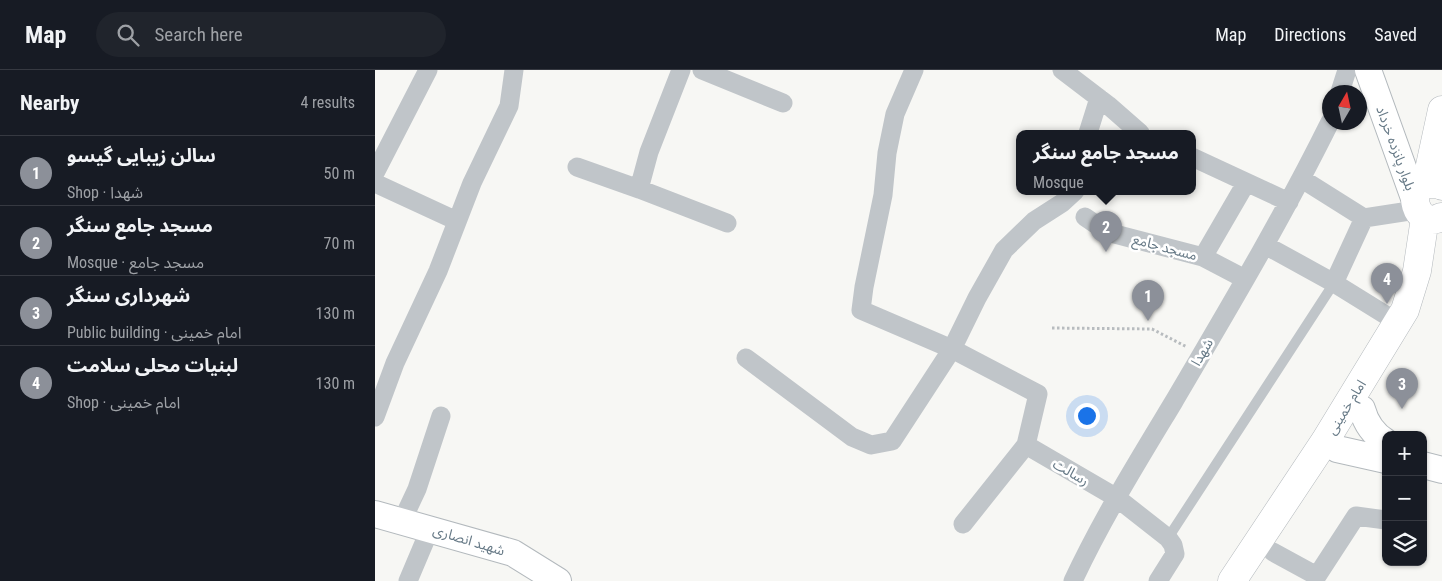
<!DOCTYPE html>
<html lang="en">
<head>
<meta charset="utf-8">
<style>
  :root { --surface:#171b24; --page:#20242c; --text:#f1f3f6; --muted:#9ea1a6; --line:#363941; --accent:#8c9099 }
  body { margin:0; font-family:"Roboto Condensed","Noto Sans Arabic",sans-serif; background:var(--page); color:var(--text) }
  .controls { position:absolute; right:15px; bottom:15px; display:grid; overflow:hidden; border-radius:10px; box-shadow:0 1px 4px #0004 }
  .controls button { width:45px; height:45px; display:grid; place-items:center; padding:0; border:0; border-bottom:1px solid var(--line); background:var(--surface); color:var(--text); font:25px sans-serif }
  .compass { position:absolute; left:947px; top:15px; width:45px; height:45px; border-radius:50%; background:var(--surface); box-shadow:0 1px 4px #0004; rotate:9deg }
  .you { position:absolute; left:711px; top:345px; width:18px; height:18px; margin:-12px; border:4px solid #fff; border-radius:50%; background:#1a73e8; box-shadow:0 0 0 8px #1a73e833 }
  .badge { display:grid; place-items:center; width:32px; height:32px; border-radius:50%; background:var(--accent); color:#fff; font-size:16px; font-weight:700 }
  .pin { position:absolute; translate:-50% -41px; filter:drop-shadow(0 1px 2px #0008) }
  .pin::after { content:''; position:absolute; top:26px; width:18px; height:15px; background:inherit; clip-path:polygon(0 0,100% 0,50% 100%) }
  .popup { position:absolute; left:641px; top:60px; width:180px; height:65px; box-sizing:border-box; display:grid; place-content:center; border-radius:10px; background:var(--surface); filter:drop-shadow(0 1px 4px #0005); font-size:16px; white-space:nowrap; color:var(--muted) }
  .popup b { font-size:19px; color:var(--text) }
  .popup::after { content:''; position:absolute; left:50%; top:100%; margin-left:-10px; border:10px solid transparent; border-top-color:var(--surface) }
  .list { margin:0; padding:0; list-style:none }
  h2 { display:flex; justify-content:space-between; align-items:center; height:65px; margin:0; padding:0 20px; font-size:21px }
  h2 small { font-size:16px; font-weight:400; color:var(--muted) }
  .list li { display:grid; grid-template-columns:32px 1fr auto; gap:15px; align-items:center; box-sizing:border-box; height:70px; padding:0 20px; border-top:1px solid var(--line) }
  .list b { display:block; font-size:19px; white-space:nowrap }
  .list p { margin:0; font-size:16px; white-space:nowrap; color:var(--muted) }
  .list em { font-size:16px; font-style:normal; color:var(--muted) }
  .icon { flex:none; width:28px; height:28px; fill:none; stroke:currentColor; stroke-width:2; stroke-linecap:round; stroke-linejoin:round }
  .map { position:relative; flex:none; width:1067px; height:511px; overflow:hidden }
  header { display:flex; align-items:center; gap:30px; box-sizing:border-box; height:70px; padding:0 25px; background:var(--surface); border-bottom:1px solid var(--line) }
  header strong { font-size:24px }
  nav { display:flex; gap:28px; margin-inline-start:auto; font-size:18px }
  .search { width:350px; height:45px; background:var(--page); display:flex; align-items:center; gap:12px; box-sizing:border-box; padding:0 18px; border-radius:28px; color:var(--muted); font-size:19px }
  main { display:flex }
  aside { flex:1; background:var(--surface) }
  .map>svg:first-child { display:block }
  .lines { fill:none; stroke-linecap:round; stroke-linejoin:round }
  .secondary-casing { stroke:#b3b9bd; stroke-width:28 }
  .primary-casing { stroke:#b4b9bd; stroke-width:29 }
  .path { stroke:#b8bcbf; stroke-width:3; stroke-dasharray:2.5 2.5; stroke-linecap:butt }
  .lane { stroke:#c0c5c9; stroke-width:10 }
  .street { stroke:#c0c5c9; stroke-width:19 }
  .secondary { stroke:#fff; stroke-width:26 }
  .primary { stroke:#fff; stroke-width:28 }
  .labels { text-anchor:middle; stroke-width:5; stroke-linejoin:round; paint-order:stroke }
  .street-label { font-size:14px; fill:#667986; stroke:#fff }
</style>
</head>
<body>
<header>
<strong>Map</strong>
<div class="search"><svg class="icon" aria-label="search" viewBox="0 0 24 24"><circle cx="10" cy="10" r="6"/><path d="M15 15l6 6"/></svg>Search here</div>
<nav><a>Map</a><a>Directions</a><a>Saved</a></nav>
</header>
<main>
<aside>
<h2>Nearby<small>4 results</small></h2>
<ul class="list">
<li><span class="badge">1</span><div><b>سالن زیبایی گیسو</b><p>Shop · شهدا</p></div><em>50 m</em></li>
<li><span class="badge">2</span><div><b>مسجد جامع سنگر</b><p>Mosque · مسجد جامع</p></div><em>70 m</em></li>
<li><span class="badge">3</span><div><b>شهرداری سنگر</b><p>Public building · امام خمینی</p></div><em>130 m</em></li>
<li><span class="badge">4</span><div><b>لبنیات محلی سلامت</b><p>Shop · امام خمینی</p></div><em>130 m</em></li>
</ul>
</aside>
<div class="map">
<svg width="1067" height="511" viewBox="0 0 1067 511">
  <rect width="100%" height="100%" fill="#f7f7f4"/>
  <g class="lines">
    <defs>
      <path id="secondary" d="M993 0 1039 128
        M987 339C991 354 998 364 1011 372
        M950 371 962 379 1011 390
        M1048 395 1067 400
        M0 444 138 483 183 511"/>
      <path id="primary" d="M1051 114 1067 40
        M1066 147C1041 161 1028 114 1056 114 1061 114 1063 113 1067 116
        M857 511 950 371 1030 240 1042 201 1050 148"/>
    </defs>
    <use href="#secondary" class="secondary-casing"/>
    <use href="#primary" class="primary-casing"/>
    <path class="path" d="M677 258 777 259 812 277"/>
    <path class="lane" d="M793 468 959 213"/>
    <path class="street" d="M327 0 408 33
      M539 0 520 44 512 83 508 125 489 217 486 240 577 279 663 324 651 375 588 454
      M687 0 733 35 765 63
      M965 22 972 0
      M713 63 724 28
      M817 87 914 132
      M202 97 264 119 352 153
      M0 103 53 0
      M927 109 989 148
      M0 113 82 151
      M264 119 274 82 306 0
      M710 147 732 162 828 187 870 209
      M890 175 959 213 1022 252
      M828 187 871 113
      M959 213 989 148 1041 140
      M371 288 477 367 496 375 517 371 577 279 602 228 629 180 659 151 687 133 700 121
      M0 347 20 293 63 201 97 113 134 36 139 0
      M651 375 742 428 793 468 798 475 800 484 783 511
      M27 451 42 419 66 346
      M898 482 942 506 981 446 1011 450
      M33 511 55 459
      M698 511C727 449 763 391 798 333 852 241 907 149 955 52"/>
    <use href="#secondary" class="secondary"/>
    <use href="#primary" class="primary"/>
  </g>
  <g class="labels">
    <g class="street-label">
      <text transform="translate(1021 78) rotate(70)" y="5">بلوار پانزده خرداد</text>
      <text transform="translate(790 177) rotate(15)" y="5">مسجد جامع</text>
      <text transform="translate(827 282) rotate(-60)" y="5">شهدا</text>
      <text transform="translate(971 337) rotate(-58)" y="5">امام خمینی</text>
      <text transform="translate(696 402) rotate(30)" y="5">رسالت</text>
      <text transform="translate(94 470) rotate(17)" y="5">شهید انصاری</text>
    </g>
  </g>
</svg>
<div class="controls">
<button>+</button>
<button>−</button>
<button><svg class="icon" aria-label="layers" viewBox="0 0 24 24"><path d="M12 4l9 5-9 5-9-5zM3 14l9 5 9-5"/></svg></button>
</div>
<svg class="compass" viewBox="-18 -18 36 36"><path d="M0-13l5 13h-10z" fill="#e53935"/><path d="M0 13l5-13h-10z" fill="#9ea1a6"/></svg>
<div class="you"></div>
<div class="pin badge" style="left:773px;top:251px">1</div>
<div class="pin badge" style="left:731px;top:182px">2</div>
<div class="popup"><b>مسجد جامع سنگر</b>Mosque</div>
<div class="pin badge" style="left:1027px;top:339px">3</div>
<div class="pin badge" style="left:1012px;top:234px">4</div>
</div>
</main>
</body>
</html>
